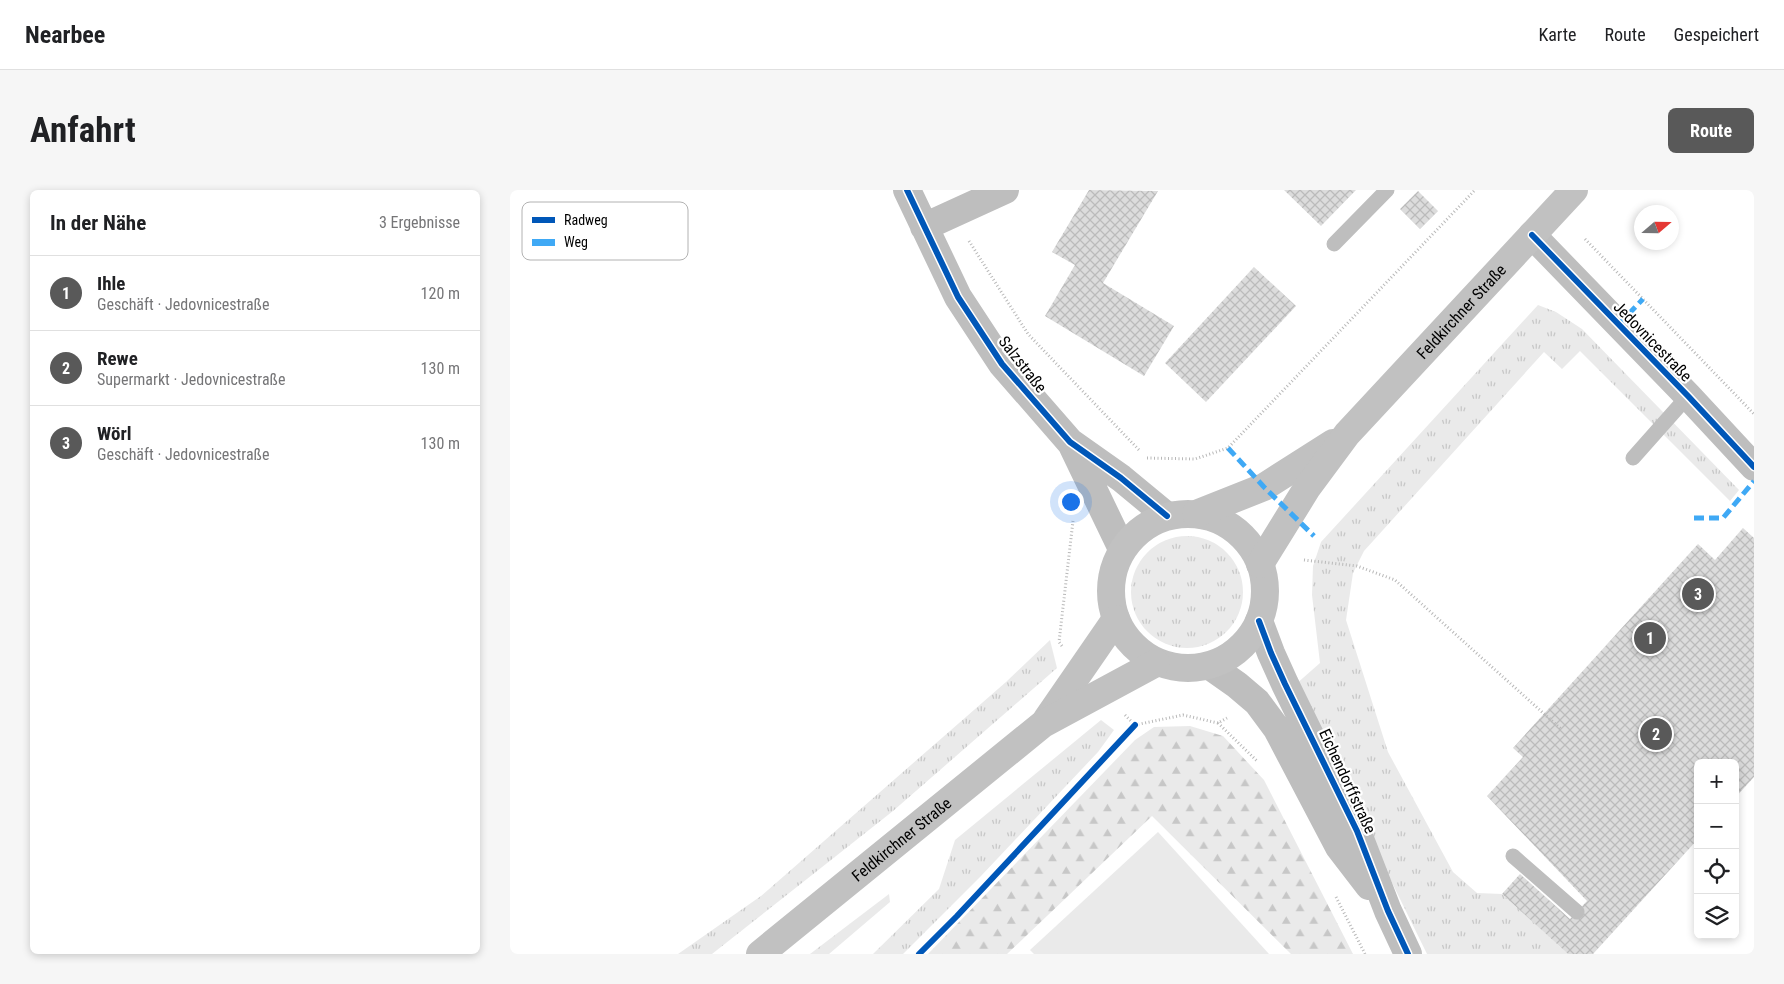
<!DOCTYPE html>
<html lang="de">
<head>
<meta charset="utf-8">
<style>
  :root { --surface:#fff; --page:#f6f6f6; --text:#202124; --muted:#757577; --line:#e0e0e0; --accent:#595959 }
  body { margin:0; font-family:"Roboto Condensed",sans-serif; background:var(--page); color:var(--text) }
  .controls { position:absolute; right:15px; bottom:15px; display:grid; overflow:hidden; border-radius:8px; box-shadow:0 2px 8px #0003 }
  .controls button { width:45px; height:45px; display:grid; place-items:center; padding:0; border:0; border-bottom:1px solid var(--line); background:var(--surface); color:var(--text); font:25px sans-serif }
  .compass { position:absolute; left:1124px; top:15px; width:45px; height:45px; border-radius:50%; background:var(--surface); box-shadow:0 2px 8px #0003; rotate:70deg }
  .you { position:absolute; left:560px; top:311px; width:18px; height:18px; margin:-12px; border:4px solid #fff; border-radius:50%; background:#1a73e8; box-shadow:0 0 0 8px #1a73e833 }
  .badge { display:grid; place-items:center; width:32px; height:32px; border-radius:50%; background:var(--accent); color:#fff; font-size:16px; font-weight:700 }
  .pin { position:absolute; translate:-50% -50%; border:2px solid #fff; box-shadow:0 1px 5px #0006 }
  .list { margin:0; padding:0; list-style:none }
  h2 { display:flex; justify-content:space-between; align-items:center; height:65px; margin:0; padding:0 20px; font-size:21px }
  h2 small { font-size:16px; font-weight:400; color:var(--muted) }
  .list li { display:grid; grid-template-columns:32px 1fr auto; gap:15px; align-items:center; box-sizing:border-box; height:75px; padding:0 20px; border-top:1px solid var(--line) }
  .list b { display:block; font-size:19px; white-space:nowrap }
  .list p { margin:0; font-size:16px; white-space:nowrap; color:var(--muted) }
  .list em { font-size:16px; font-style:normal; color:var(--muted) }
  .icon { flex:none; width:28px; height:28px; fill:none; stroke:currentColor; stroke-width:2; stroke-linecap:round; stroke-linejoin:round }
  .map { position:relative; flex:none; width:1244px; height:764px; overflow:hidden; border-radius:8px }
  header { display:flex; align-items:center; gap:30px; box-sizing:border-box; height:70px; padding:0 25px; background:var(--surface); border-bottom:1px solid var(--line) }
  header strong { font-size:24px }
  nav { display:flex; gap:28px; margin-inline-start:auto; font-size:18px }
  .intro { display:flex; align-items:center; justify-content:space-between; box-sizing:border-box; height:120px; padding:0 30px }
  h1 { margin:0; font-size:35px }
  .button { padding:12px 22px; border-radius:8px; background:var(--accent); color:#fff; font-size:18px; font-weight:700 }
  main { display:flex; gap:30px; padding:0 30px }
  aside { flex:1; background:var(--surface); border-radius:8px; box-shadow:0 2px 8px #0003 }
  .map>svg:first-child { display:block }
  .grass { fill:url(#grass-tufts) }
  .forest { fill:url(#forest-firs) }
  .pitch { fill:#eaeaea }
  .building { fill:url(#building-cross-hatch) }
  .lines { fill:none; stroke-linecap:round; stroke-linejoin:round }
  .path { stroke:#b8b8b8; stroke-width:3; stroke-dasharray:1 2.5; stroke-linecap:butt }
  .service { stroke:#bebebe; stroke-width:15 }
  .minor { stroke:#bebebe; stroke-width:28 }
  .tertiary { stroke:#bebebe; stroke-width:28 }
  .secondary { stroke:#c1c1c1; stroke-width:28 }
  .quiet { stroke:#3fa9f5; stroke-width:5; stroke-dasharray:10 5; stroke-linecap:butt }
  .cycleway-casing { stroke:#fff; stroke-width:9 }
  .cycleway { stroke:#0057b8; stroke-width:6 }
  .labels { text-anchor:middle; stroke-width:4.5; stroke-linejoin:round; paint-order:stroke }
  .street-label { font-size:16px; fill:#000; stroke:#fff }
  .key { fill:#fff; stroke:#b2b2b2; stroke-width:1 }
  .key-label { font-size:14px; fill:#000 }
</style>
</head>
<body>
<header>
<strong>Nearbee</strong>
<nav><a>Karte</a><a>Route</a><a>Gespeichert</a></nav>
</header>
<div class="intro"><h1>Anfahrt</h1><a class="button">Route</a></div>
<main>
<aside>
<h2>In der Nähe<small>3 Ergebnisse</small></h2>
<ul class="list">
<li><span class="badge">1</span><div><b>Ihle</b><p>Geschäft · Jedovnicestraße</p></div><em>120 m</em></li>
<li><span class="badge">2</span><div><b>Rewe</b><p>Supermarkt · Jedovnicestraße</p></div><em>130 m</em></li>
<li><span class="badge">3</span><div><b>Wörl</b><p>Geschäft · Jedovnicestraße</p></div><em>130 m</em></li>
</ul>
</aside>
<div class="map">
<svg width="1244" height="764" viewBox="0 0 1244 764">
  <defs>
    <pattern id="grass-tufts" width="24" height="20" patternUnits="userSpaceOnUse" patternTransform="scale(1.25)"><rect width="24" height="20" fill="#eaeaea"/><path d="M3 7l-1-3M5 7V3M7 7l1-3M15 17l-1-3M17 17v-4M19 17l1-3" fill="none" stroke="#c7c7c7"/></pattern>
    <pattern id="forest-firs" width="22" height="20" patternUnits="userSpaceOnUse" patternTransform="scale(1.25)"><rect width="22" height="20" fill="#eaeaea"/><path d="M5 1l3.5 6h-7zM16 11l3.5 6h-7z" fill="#c7c7c7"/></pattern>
    <pattern id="building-cross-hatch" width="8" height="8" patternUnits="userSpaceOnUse" patternTransform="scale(1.25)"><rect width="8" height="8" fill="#dcdcdc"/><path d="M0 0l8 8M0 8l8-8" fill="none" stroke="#bbb"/></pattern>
  </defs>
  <rect width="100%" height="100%" fill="#fff"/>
  <path class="grass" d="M1028 115 1046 122 1072 139 1229 300 1220 311 1070 161 1052 179 1034 162 854 361 843 383 836 430 878 562 943 682 967 703 992 704 1058 764H917L785 495 810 473 802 405 803 376 811 352Z
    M621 402a56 56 0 1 1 112 0a56 56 0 1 1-112 0Z
    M540 450 547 478 383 621 202 764H168L251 706 496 492Z
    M591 530 604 540 588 562 471 686 393 764H363L429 699 445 650Z
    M379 704 380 712 319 764H300Z"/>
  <path class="forest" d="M680 536 713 546 754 590 843 764H781L642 626 497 764H418L625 550 644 537Z"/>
  <path class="pitch" d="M648 642 759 764H524L520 760Z"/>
  <path class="building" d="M579 0 648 1 593 93 664 136 634 186 535 126 565 75 542 62Z
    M774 0H846L811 36Z
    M908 1 928 21 910 39 890 19Z
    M744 77 786 116 696 212 655 173Z
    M1233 338 1244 348V587L1225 608V573H1188V649L1083 764H1058L992 704 1010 684 1060 729 1077 711 977 606 1013 567 1003 558 1188 354 1205 370Z"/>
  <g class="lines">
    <path class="path" d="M1075 49 1244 224
      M459 51 518 144 629 260
      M637 268 685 269 718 258 965 0
      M794 370 847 376 885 390 1051 539
      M552 456 549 452 563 331
      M615 525 625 535 673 525 708 533 717 528
      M708 533 747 571
      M826 707 855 764"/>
    <path class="service" d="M824 54 877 0
      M1123 268 1178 206
      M1003 666 1067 722"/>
    <path class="minor" d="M397 0 448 107 492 174 560 252 611 288 657 326
      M414 37 495 0
      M1022 45 1178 206 1244 277
      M561 253 612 359"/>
    <path class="tertiary" d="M749 431 761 463 775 494 847 641 878 721 898 764
      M700 476 727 495 747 512 767 539 829 657 859 696"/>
    <g class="secondary">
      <circle cx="678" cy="401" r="77"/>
      <path d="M686 324 754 297 823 253"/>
      <path id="s1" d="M750 374 797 298 837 244 1064 0"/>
      <path d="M537 529 606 429"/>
      <path id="s2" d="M250 764 533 534 646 473"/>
    </g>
    <path class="quiet" d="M1108 135 1133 109
      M718 258 754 297 804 346
      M1184 328H1213L1244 291"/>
    <defs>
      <path id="cycleway" d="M397 0 448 107 492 174 560 252 611 288 657 326
        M1022 45 1178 206 1244 277
        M749 431 761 463 775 494 847 641 878 721 898 764
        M409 764 447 726 625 535"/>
    </defs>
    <use href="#cycleway" class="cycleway-casing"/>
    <use href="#cycleway" class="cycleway"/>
  </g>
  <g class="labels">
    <g class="street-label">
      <text dy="6" stroke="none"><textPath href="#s1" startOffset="324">Feldkirchner Straße</textPath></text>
      <text transform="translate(1143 151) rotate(46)" y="6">Jedovnicestraße</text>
      <text transform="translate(513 174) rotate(52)" y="6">Salzstraße</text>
      <text transform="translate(838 591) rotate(65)" y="6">Eichendorffstraße</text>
      <text dy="6" stroke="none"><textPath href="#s2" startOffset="182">Feldkirchner Straße</textPath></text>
    </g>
  </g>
  <rect x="12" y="12" width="166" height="58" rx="8" class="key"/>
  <rect x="22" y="27" width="23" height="6" fill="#0057b8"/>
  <rect x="22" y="49" width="23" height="7" fill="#3fa9f5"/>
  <g class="key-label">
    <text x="54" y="35">Radweg</text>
    <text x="54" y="57">Weg</text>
  </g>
</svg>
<div class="controls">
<button>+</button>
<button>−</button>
<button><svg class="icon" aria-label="locate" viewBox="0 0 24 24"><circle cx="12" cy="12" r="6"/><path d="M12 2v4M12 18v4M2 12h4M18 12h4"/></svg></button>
<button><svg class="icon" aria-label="layers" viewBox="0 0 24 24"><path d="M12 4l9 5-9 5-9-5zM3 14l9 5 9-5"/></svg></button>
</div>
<svg class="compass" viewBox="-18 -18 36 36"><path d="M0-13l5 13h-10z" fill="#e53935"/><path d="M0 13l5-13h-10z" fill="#757577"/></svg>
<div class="you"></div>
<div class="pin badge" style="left:1140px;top:448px">1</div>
<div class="pin badge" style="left:1146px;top:544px">2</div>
<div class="pin badge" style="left:1188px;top:404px">3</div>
</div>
</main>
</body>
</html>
